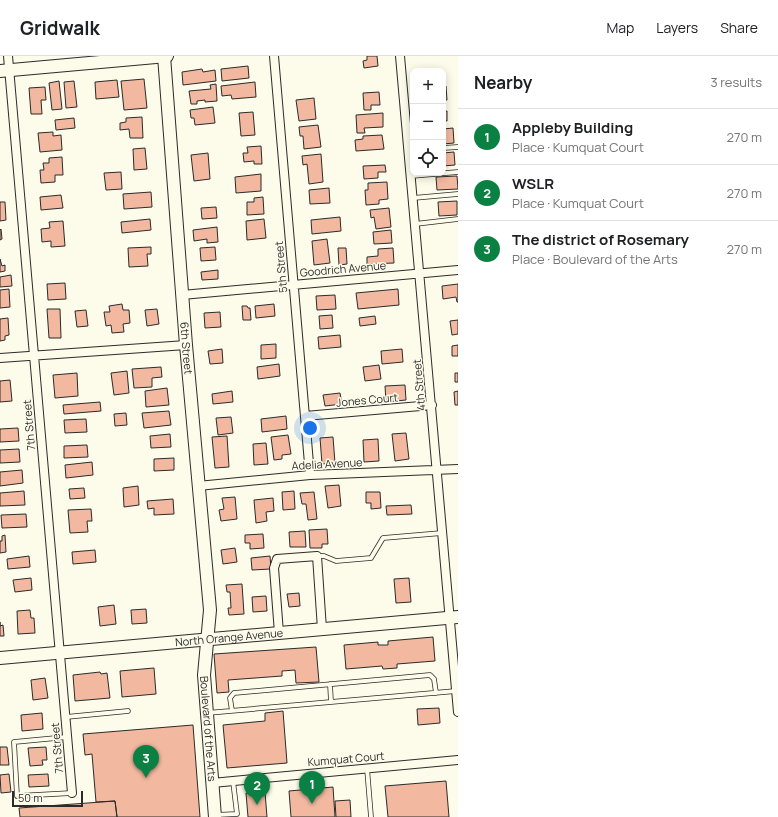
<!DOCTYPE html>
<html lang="en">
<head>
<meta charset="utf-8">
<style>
  :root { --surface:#fff; --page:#f6f6f6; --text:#202124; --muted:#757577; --line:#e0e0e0; --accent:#0b8043 }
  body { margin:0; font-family:Manrope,sans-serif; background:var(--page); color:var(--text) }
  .controls { position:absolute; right:12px; top:12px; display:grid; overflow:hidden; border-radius:8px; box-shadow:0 2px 10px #0003 }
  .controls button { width:36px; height:36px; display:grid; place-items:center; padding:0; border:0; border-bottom:1px solid var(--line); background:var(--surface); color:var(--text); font:20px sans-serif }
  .scale { position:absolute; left:12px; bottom:10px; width:71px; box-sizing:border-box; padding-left:4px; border:2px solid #2b2b2b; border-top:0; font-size:11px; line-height:14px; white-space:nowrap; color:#2b2b2b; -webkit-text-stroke:3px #fdfbea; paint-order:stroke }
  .you { position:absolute; left:310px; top:372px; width:14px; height:14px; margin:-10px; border:3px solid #fff; border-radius:50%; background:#1a73e8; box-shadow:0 0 0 6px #1a73e833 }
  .badge { display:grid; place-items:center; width:26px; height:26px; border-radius:50%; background:var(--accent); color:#fff; font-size:13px; font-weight:700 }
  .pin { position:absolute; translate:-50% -33px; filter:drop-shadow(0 1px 2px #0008) }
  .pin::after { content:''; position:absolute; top:21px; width:14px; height:12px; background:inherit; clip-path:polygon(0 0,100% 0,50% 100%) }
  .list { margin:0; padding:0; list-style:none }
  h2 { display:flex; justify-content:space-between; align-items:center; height:52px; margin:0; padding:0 16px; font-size:17px }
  h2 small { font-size:13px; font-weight:400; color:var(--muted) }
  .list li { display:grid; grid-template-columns:26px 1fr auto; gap:12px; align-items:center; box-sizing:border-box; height:56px; padding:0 16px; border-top:1px solid var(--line) }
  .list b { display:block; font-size:15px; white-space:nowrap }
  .list p { margin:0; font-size:13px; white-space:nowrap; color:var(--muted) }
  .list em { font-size:13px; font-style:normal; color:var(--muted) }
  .icon { flex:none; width:22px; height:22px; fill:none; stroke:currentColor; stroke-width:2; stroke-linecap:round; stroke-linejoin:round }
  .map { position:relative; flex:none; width:458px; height:761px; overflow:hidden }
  header { display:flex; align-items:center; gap:24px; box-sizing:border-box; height:56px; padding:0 20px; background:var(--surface); border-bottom:1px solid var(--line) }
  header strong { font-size:19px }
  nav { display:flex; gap:22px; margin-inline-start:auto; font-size:14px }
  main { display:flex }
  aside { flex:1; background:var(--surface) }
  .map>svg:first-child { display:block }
  .building { fill:#f2b8a0; stroke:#2b2b2b }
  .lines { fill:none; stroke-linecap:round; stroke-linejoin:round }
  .lane-casing { stroke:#2b2b2b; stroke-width:5.5 }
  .street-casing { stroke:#2b2b2b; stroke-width:10 }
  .secondary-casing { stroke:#2b2b2b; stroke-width:14 }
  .lane { stroke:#fdfbea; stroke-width:4 }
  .street { stroke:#fdfbea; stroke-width:8 }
  .secondary { stroke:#fdfbea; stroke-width:12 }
  .labels { text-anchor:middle; stroke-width:3; stroke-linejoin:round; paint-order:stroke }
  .street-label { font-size:11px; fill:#2b2b2b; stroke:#fdfbea }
</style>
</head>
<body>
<header>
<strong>Gridwalk</strong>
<nav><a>Map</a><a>Layers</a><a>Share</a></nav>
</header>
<main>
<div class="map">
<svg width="458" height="761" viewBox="0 0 458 761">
  <rect width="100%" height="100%" fill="#fdfbea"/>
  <path class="building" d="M367 0H377L378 10 364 12 363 5 367 4Z
    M248 10 249 22 222 25 221 13Z
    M202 13 203 16 215 14 216 25 183 29 182 16Z
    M144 23 147 52 124 54 121 25Z
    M117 24 119 41 96 43 95 26Z
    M59 25 62 53 52 54 49 27Z
    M74 25 77 51 66 52 64 26Z
    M255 26 256 41 232 43 231 39 222 40 221 30Z
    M216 28 217 45 205 46V44L197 45V48H191L189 35 211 33 210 29Z
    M443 30H446L447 44H443Z
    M45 31 46 44H41L42 58H31L29 32Z
    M379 36 380 49H371V54H364L363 37Z
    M314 42 316 63 299 65 296 44Z
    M213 51 215 67 195 69 194 62H191L190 54Z
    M443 55H447V65H443Z
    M253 56 255 79 241 80 239 57Z
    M383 57V71L364 72 365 77H357L356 59Z
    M142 61 143 82H130L129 73 120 74V67L126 66V62Z
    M74 62 75 72 56 74 55 64Z
    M318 69 321 91 304 93 303 80H300L299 71Z
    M453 72 454 87 443 88V73Z
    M53 76V80L61 79 62 94 40 96 38 77Z
    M382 79 384 93 356 95 355 84 363 83V80Z
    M261 90 262 108H254V105L244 106 243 97H248L247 91Z
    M145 92 147 113 134 114 133 93Z
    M454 96 455 109 443 110V97Z
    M208 97 210 123 194 125 191 99Z
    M321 98 323 126 309 128 307 108 303 109 302 100Z
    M62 101 63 119H55V126L41 127 40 114H44L43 107H49V102Z
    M385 109 386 116H378V122L364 123 363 110Z
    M121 116 122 133 106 134 104 117Z
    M261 118V135L236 137 235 121Z
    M457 120 458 133 437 134 436 121Z
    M387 126 388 143 379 144V148L366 149 365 134H368V127Z
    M329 132 330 147 310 148 309 134Z
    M151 136 152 151 124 153 123 138Z
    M61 139 63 152 41 154 40 141Z
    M263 141 264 158 247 159V146H254V142Z
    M457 145V159L439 160 438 146Z
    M0 146H5L6 164 0 165Z
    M216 151 217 162 202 163 201 152Z
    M389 152 391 171 376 173 374 161 371 162 370 154Z
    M340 161 341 175 312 178 311 164Z
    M150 163 151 174 122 177 121 166Z
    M264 163 266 182 247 184 246 165Z
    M63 165 65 190 51 191V185L42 186 41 173 50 172 49 166Z
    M217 171 218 186 207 187V183L194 185 193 174Z
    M1 173 2 183 0 184V174Z
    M391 174 392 187 374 188 373 176Z
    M327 183 330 207 314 209 312 185Z
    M151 191V198H147L148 210 129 211 128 192Z
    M215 191 216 204 201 205 200 192Z
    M338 192H346L347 208 339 209Z
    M393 192 394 207 367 208V201L378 200V193Z
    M0 203 2 210 5 209V215L0 216Z
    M218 214V223L202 224 201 216Z
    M11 219 12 230 0 231V221Z
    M65 227 66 243 48 244 47 228Z
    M458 228V246H457L456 241 443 243 442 230Z
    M9 233 10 251 0 252V234Z
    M398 233 399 249 358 253 356 237Z
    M335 239 336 253 317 254 316 240Z
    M122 248 123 254H129L130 267 123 268 124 276 112 277 111 269 106 270 104 256H110L109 250Z
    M274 248 275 260 256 262 255 250Z
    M242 250H247L248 252H250L251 264H243Z
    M47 253H60L61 282H49Z
    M157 253 159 268 147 270 145 254Z
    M86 254 88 270 77 271 75 255Z
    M220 256 221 271 205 272 204 257Z
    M332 259 333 272 320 273 319 260Z
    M375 260 376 268 360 270 359 262Z
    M8 262 9 279 5 280V284L0 285V263Z
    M458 264V278L452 279 450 265Z
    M340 279 341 291 319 293 318 281Z
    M276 288V302L261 303V289Z
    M458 289V300H452V290Z
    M222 293 223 307 210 308 208 295Z
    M402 293 403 306 382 308 381 295Z
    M279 308 280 320 258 323 257 311Z
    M379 309 381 323 365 325 363 311Z
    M161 311 162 321 152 322V331L134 332 132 313Z
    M127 315 129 337 114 339 111 317Z
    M77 317 78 340 55 342 53 319Z
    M455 317H458V326H455Z
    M10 324 12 345 0 346V325Z
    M405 329 406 344 386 346 385 330Z
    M167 332 169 349 146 351 145 335Z
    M232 335 233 346 213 348 212 338Z
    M458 335V349H455L454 336Z
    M340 337 342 348 325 350 323 339Z
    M100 346 101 355 64 358 63 349Z
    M169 355 171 369 144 372 142 357Z
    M126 357 127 369 115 370 114 358Z
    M286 360 287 373 262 376 261 363Z
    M231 361 233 377 218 379 216 362Z
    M86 363 87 376 65 377 64 364Z
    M18 372 19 385 0 386V373Z
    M406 377 409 403 395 405 392 378Z
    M170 378 171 391 151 392 150 380Z
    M288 379 291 398 282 399V403L274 404 271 381Z
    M227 380 229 411 215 412 212 381Z
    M333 381 335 407 322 408 320 382Z
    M378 383 379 405 364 406 363 384Z
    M266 387 268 408 254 409 253 388Z
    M87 389 88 401 64 402V390Z
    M19 393 20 406 0 407V394Z
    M174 402V414L154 415V403Z
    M92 406 93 419 66 422 65 409Z
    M22 414 23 427 0 430V416Z
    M339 429 341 450 328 452 325 430Z
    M138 430 139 449 124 451 123 432Z
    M84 432 85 442 70 443 69 433Z
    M24 435 25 449 0 450V437Z
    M294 435 295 453 283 454 282 436Z
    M314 436 317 463 308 464 306 448H302L300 437Z
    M366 436H380L381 452 371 453V447H366Z
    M235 441 237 463 221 465 219 454 224 453 222 442Z
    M273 442 274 455 266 456 267 465 256 467 254 444Z
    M173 443 174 458 154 459V452L148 453 147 445Z
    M411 449 412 458 387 459 386 450Z
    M91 453 92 465H87L88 476 70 477 68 454Z
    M26 458 27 471 2 472 1 459Z
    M327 473 328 488H322V492H310L309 474Z
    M305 475 306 491H290L289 476Z
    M263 478 264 492 250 493V487H245V479Z
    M5 479 6 496 0 497V485H2V480Z
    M235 492 237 506 223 508 221 494Z
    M95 494 96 506 73 508 72 496Z
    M29 500 30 511 8 513 7 503Z
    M270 500 271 513 252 514 251 502Z
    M31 522 32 534 15 536 13 524Z
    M409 522 411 546 396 547 394 523Z
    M242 528 244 558 229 559 228 552H231L230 536H227L226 529Z
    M299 537 300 550 289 551 287 538Z
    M266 540 267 555 253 556 252 541Z
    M114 549 116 568 100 570 98 551Z
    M146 553 147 567 132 568 131 554Z
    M30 554 31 562H34L35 577 18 578 17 555Z
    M0 566V570L3 569 4 580H0Z
    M433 581 435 605 397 608V612L383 613 382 610 346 613 344 589 378 586V589H388V585Z
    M316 591 319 626 296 627 295 614 282 615V620L228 624 229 636 217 637 214 598Z
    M154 612 156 638 122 641 120 615Z
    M100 616 101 618 107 617 110 642 75 645 73 619Z
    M45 622 48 642 33 644 31 624Z
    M439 652 440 667 418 669 417 653Z
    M283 655 287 707 227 712 223 669 265 665V657Z
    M42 657 43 673 22 675 21 659Z
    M193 669 200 761H117L115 745 96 746 92 698 85 699 83 678Z
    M0 691H7L9 709H0Z
    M46 691 47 704H42L43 709 30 710 28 692Z
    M9 718 11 736 1 737 0 719Z
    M48 718 49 730 29 731 28 719Z
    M446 725 449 761H388L385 730Z
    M333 731 335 761H291L289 735Z
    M265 736 267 761H248L246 737Z
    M350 744 351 761H336L335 745Z
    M115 745 117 761H20L19 752Z"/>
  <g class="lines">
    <defs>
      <path id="lane" d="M443 92 458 91
        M411 120 458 116
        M413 142 458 138
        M415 168 458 163
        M317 500H324L336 505 371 502 383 482 442 477
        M330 628 331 646
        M232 655 230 642 234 637 430 619 434 623 436 637
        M207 657 456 635
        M66 661 128 655
        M67 681 14 686 17 740 72 737
        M367 712 371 761
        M215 759 237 758 233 725"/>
      <path id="street" d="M8 0 72 737
        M274 0 310 419
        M400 0 458 656
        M182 239 458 214
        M0 302 186 289
        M305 360 432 349
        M198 430 310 419 458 413
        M279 577 274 512 277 503 317 500 322 573
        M212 727 458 704"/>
      <g id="secondary">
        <path id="s1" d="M164 0 186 289 210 554 204 619 215 761"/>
        <path d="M0 15 167 0"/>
        <path id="s2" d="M0 602 458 561"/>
      </g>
    </defs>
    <use href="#lane" class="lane-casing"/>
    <use href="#street" class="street-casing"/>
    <use href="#secondary" class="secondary-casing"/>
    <use href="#lane" class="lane"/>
    <use href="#street" class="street"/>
    <use href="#secondary" class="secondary"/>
  </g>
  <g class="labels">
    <g class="street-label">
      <text transform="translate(281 211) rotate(-95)" y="4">5th Street</text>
      <text transform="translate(343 213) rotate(-5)" y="4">Goodrich Avenue</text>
      <text dy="4" stroke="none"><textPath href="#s1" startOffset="293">6th Street</textPath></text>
      <text transform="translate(419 329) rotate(-95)" y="4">4th Street</text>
      <text transform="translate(367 344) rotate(-5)" y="4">Jones Court</text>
      <text transform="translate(29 369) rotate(-95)" y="4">7th Street</text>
      <text transform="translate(327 408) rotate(-3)" y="4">Adelia Avenue</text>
      <text dy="4" stroke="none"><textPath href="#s2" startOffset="230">North Orange Avenue</textPath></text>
      <text dy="4" stroke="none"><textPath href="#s1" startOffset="675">Boulevard of the Arts</textPath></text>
      <text transform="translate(57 692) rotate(-95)" y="4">7th Street</text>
      <text transform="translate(346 703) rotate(-5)" y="4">Kumquat Court</text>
    </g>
  </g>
</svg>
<div class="controls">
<button>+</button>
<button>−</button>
<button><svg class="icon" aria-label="locate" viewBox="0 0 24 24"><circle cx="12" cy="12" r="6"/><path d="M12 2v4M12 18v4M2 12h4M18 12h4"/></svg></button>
</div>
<div class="scale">50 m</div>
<div class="you"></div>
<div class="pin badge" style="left:312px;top:748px">1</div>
<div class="pin badge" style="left:257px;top:749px">2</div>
<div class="pin badge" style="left:146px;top:722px">3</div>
</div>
<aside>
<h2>Nearby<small>3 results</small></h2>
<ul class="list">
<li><span class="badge">1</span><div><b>Appleby Building</b><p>Place · Kumquat Court</p></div><em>270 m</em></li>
<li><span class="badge">2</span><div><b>WSLR</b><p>Place · Kumquat Court</p></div><em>270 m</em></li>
<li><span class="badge">3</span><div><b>The district of Rosemary</b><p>Place · Boulevard of the Arts</p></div><em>270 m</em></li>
</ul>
</aside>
</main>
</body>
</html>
